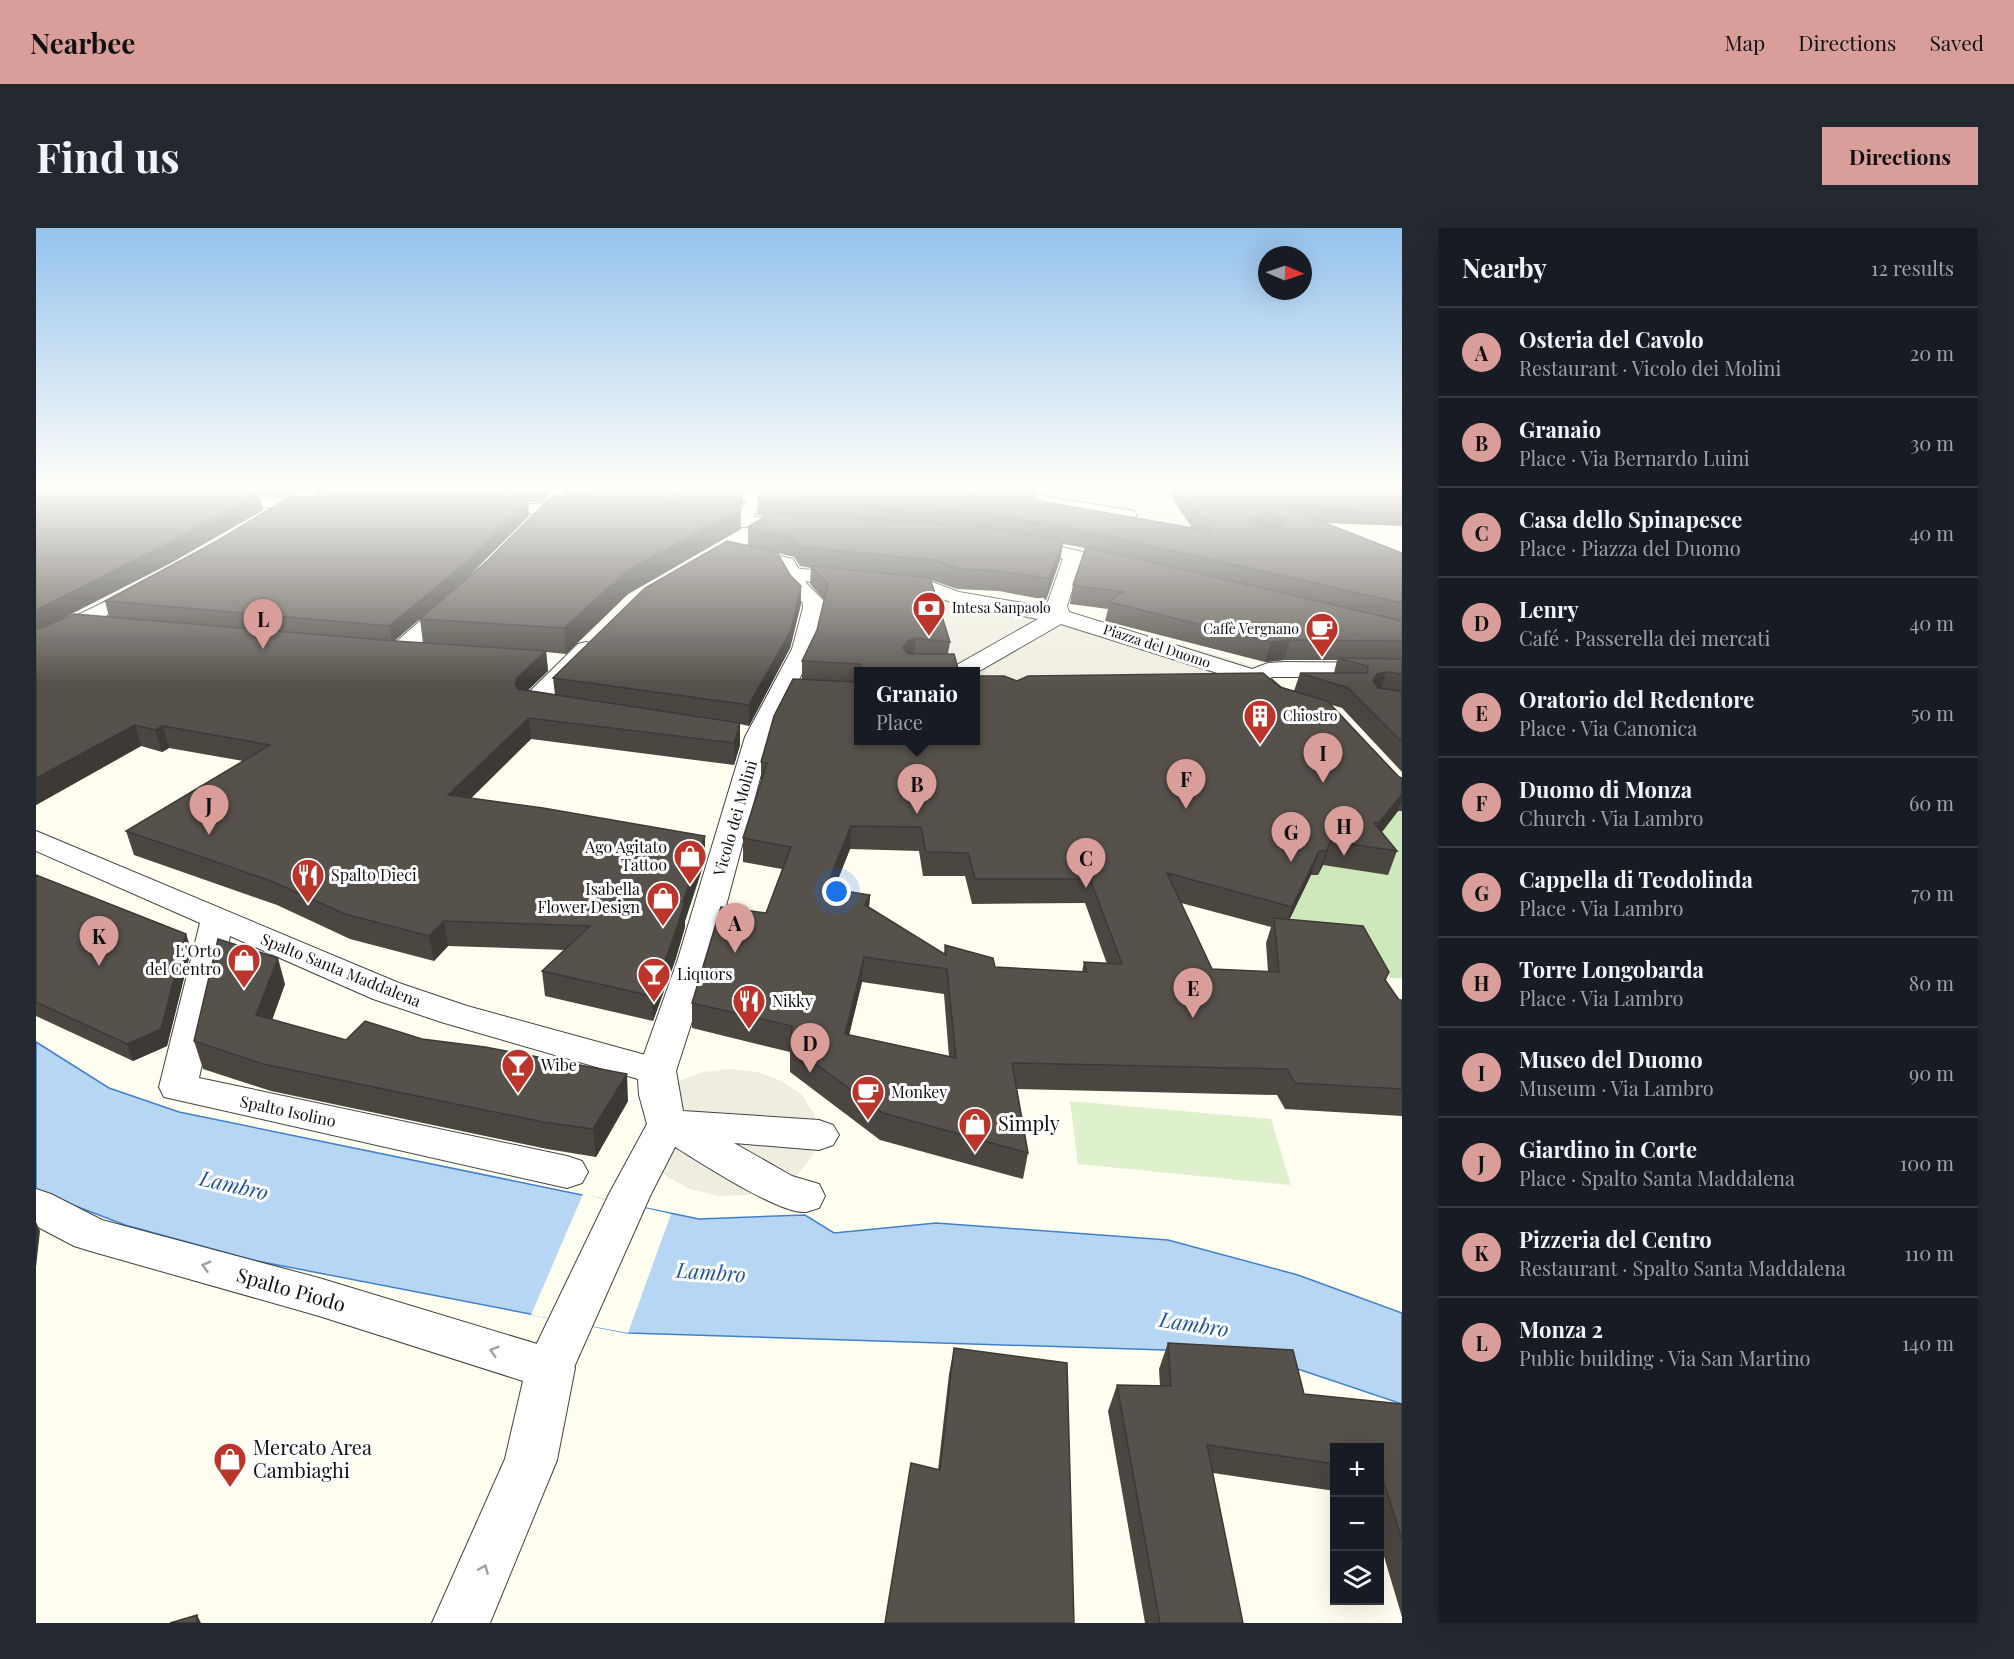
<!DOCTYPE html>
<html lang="en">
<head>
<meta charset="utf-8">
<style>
  :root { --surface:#171b24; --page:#242831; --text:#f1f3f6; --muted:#9ea1a6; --line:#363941; --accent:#d99e9a }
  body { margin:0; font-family:"Playfair Display",serif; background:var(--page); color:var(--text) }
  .controls { position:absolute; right:18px; bottom:18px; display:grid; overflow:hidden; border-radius:0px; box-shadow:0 6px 24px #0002 }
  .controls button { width:54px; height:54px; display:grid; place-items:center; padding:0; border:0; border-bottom:2px solid var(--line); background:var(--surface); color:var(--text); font:30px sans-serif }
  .compass { position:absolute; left:1222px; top:18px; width:54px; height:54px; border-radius:50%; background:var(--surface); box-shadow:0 6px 24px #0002; rotate:92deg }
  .you { position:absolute; left:801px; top:664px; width:21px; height:21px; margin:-15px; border:4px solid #fff; border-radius:50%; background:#1a73e8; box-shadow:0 0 0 9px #1a73e833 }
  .badge { display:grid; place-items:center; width:39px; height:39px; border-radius:50%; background:var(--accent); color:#111; font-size:20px; font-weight:700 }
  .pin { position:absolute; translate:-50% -50px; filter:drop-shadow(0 2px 3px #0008) }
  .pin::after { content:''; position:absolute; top:32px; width:21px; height:18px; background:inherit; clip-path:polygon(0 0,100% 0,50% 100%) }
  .popup { position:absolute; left:818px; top:439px; width:126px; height:78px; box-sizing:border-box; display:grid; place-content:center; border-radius:0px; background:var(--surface); filter:drop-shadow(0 2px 4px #0005); font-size:20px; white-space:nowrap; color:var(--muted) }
  .popup b { font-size:22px; color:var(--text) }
  .popup::after { content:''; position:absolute; left:50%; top:100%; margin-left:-12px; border:12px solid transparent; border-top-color:var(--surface) }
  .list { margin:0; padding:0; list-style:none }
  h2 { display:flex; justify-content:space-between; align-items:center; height:78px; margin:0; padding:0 24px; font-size:26px }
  h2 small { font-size:20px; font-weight:400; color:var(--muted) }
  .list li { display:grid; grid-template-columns:39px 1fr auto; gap:18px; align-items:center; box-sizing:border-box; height:90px; padding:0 24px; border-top:2px solid var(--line) }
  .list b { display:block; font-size:22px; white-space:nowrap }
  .list p { margin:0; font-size:20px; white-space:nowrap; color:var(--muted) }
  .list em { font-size:20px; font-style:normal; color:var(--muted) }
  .icon { flex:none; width:33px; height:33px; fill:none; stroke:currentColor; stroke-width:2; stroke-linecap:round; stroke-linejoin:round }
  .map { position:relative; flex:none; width:1366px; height:1395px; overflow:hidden; border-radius:0px }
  header { display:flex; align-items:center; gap:36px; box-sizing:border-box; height:84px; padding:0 30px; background:var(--accent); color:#111 }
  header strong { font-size:28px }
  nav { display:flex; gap:33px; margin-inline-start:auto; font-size:21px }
  .intro { display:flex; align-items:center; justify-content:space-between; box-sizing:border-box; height:144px; padding:0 36px }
  h1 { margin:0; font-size:42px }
  .button { padding:15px 27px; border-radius:0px; background:var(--accent); color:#111; font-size:21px; font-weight:700 }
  main { display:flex; gap:36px; padding:0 36px }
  aside { flex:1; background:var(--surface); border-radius:0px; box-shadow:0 6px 24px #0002 }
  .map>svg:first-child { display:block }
  .green { fill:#cde8bb }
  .pitch { fill:#dff0cc }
  .plaza { fill:#efeddf }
  .water { fill:#b7d6f4; stroke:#4081ca; stroke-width:1.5 }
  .pier { fill:#fffef1 }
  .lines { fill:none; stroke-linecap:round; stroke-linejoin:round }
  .pedestrian-casing { stroke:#424242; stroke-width:2 }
  .minor-casing { stroke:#424242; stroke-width:2 }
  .pedestrian { fill:#fff; fill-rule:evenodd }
  .minor { fill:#fff; fill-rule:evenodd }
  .wall { fill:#4b4640; fill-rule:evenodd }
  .shaded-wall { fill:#3d3934 }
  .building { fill:#57514b; stroke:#3d3934; stroke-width:1.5; fill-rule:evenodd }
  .oneway { stroke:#9f9f9f }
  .labels { text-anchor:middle; stroke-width:6; stroke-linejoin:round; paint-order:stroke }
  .far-poi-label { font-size:14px; fill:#0f0f0f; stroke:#fff; text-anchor:start }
  .far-street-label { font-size:14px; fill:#0f0f0f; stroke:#fff }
  .street-label { font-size:16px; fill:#0f0f0f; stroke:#fff }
  .poi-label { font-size:16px; fill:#0f0f0f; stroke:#fff; text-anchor:start }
  .near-poi-label { font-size:20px; fill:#0f0f0f; stroke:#fff; text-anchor:start }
  .near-street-label { font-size:20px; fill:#0f0f0f; stroke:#fff }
  .near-water-label { font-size:21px; font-style:italic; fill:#1b549e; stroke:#fff }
</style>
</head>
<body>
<header>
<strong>Nearbee</strong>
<nav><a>Map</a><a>Directions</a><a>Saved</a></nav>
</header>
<div class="intro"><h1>Find us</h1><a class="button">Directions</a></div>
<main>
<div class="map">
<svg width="1366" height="1395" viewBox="0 0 1366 1395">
  <rect width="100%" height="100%" fill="#fffef1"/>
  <path class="green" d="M1366 571V750H1354L1329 709 1262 700 1255 689 1240 646 1287 637 1329 618Z"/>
  <path class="pitch" d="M1034 873 1235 891 1255 957 1042 936Z"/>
  <path class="plaza" d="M741 261H1189L1215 322 736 265 715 294 480 280 493 263H740Z
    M896 360 1020 378 1040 387 1232 442 940 464V444L917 437Z
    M694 841 721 844 746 853 766 867 778 886 783 907 777 927 763 945 741 959 713 967 683 968 654 961 630 948 613 930 606 908 610 886 623 867 643 853 667 844Z"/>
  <path class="water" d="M0 814 73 860 143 884 663 991 769 987 798 1005 900 995 1132 1012 1262 1047 1366 1085V1176L1250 1137 1222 1125 592 1105 221 1033 89 997 0 963Z"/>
  <path class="pier" d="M547 966 635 986 592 1105 495 1087Z"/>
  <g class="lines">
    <defs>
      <path id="pedestrian" d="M88 261H138L203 269 289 271 295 272 298 276 295 280 289 281 203 279 97 266 91 265Z
        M870 261H965L1092 282 1098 283 1101 287 1098 291 1092 292 965 271 879 266 873 265Z
        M713 263 728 267 731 271 717 289 765 292 771 294 774 298 771 302 765 304 661 295 655 294 652 290 655 286 700 288 711 273 662 274 656 273 653 269 656 265Z
        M449 274 547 278 553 279 556 283 553 287 547 288 443 283 440 279 443 275Z
        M981 309 1096 335 1099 339 1096 343 1089 345 1045 335 1031 378 1033 384 1216 441 1232 435 1248 434 1366 435V449H1237L1234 450 1256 469 1253 474 1244 476 1235 474 1210 454 1025 396 940 445V444H913L917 439 1002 391 918 375 892 366 757 352 750 350 747 346 750 342 757 340 896 354 923 364 1010 379 1027 331 974 319 972 315 974 311Z
        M0 603 363 755 431 778 635 834 640 843 647 883 783 892 797 897 803 907 797 917 783 922 698 915 756 948 783 956 789 968 783 980C779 981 774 983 770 984 744 987 664 934 639 919L615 966 531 1155 514 1162 497 1155 489 1140 573 966 611 896 603 867 602 851 405 794 337 771 194 708 163 850 531 928 546 933 552 944 546 955 531 960 128 869 123 859 164 695 0 623Z"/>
      <path id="minor" d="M267 261H288L235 296H223L220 292 223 288Z
        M516 261H533L519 285 500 306H486L484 302 506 278Z
        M702 318 757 331 771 356 789 374V380L778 421 735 509 675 734 640 843 635 852 621 856 607 852 602 843 641 734 709 509 756 421 767 380V375L755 363 742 339 695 328 692 324 695 320Z
        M112 353 119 355 122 359 119 363 0 423V407Z
        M419 367 426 369 430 373 426 377 370 429 362 431 354 429 351 424 354 419 412 369Z
        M550 414 558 416 561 421 514 471 533 475 537 480 533 485 524 488 486 481 483 476 486 471 542 416Z
        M0 961 15 966 66 992 283 1050 531 1125 539 1140 521 1232 454 1395H396L469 1231 487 1153 283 1088 54 1023 38 1018 0 998Z"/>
    </defs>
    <use href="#pedestrian" class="pedestrian-casing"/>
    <use href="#minor" class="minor-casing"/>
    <use href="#pedestrian" class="pedestrian"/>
    <use href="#minor" class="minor"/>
  </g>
  <path class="wall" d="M0 261H263L251 268 223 267 227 282 133 336 23 392 73 389 69 373 493 288 433 348 527 268 526 261H903L939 264 940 261H994L1000 272 1156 300 1134 267 1135 261H1366V298L1290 295 1366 325V544L1306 480 1296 477 1363 549 1366 550V583H1362L1346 604 1361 623 1352 647 1287 637 1282 647H1275L1253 692 1350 752 1363 772H1366V888L1249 881 1241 867 981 861 992 925 987 951 844 912 754 844V824L656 800V775L730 685 746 641 707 634V610L725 555V534L766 451V433L781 402 788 372 774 356 775 340 764 338 758 329 742 325 754 347 765 358V376L754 420 713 498 704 496V517L698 537 495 511 435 570 669 632 649 693V699L639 733 617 793 509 768 506 743 529 722 412 718 398 733 314 711 241 677 98 627 90 603 207 533 133 520 126 524 105 518 0 577ZM707 262H714L726 265 722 271 721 287 730 288 712 299V317L517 450 519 467 491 463 512 443 510 424 530 426 592 366 705 301 703 280 707 275ZM1027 316 1049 320 1037 357 1034 376 1072 381 1069 393 1229 434 1248 432H1301L1298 445H1264L1258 463 1244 459 981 453 822 513V444H923L912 426 914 414 895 352 921 361 963 363 1010 372 1024 332ZM384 391 387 415 358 413ZM814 621 883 623 887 648H929L936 676 1049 675 1071 736 1048 734 1046 744 959 739 909 717 908 726 833 679 834 667 798 661ZM1145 675 1235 699 1230 715 1232 744 1176 741ZM826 754 908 766 913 829 813 807Z
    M279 261H515L506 274 280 268Z
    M0 647 150 706 155 722 131 818 97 833 0 788Z
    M249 756 236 792 310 812 386 811 592 873 560 929 511 921 235 863 167 841 158 813Z
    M1132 1115 1268 1166 1366 1176V1389L1344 1315V1220H1299V1263L1177 1245 1207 1395H1109L1072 1183 1081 1157 1124 1158 1123 1141Z
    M918 1120 1038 1395 902 1242 913 1146Z"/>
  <path class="shaded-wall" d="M249 261H263L251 268Z
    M505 261H515L506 274Z
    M705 261H707V275L702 281 705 280V301L592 366 530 426 528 400 591 343 699 283V269Z
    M223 266 227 282 133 336 0 404V382Z
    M492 273 493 288 433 348 356 415 353 398Z
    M1229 285 1224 302 1218 292 1222 287Z
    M1027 313 1024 332 1010 372 1013 351Z
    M765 358V376L754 420 713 498V477Z
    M880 410 878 430 865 440 867 420 871 413Z
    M1254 412 1248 432 1229 434 1235 414Z
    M510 423 512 443 484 470 479 456 482 449Z
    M1350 444 1344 465 1337 452 1341 446Z
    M493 490 495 511 415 590 412 567Z
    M704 495V517L698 537V515Z
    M99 497 105 518 0 577V550Z
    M127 498 133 520 126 524 119 502Z
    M1366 566V572L1362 583 1335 618 1343 595Z
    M815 598 814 621 789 684 790 660Z
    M669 608V632L649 693V699L639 733 617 793 616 768Z
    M1295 613 1287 637 1282 647 1290 623Z
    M1283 623 1275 647 1248 703 1256 679Z
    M834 667 832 691 829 677Z
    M408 693 412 718 398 733 393 708Z
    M150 706 155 722 131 818 97 833 91 816Z
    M828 729 826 754 807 832 809 806Z
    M242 730 249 756 228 814 220 787Z
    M591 846 592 873 560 929 557 901Z
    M0 994 4 1003 0 1039Z
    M161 1387 165 1395H161Z"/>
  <path class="building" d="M0 261H164L199 265 223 266 128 318 0 382Z
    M562 261H705L699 269Z
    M729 261H904L942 264V261H990L1002 263 997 272 1174 303 1144 261H1201L1207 263 1205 261H1366V281L1243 277 1366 325V375L1041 301 942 284 722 271ZM1229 285 1243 287 1247 294 1243 299H1222L1218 292 1222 287Z
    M517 267 705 280 591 343 528 400 384 391 448 336Z
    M255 268 492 273 432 333 353 398 69 373 181 313Z
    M734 285 942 298 1027 313 1013 351 966 343 924 341 898 332 764 319 758 310 712 299Z
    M691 313 741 324 754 347 765 358 755 402 713 477 517 450 609 360Z
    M1050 319 1366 393V413L1254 412 1235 414 1073 374 1087 364 1037 357Z
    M775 338 894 350 914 414 880 410 871 413 867 420 872 426H918L923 444H825L824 436 766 433 781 402 792 356Z
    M38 386 359 413 510 423 482 449 479 456 482 461 704 495 698 515 493 490 412 567 507 580 669 608 647 674H649L638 708 616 768 506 743 554 698 408 693 393 708 309 686 235 653 90 603 234 517 127 498 119 502 99 497 0 550V402Z
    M1302 430 1366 431V446L1350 444 1341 446 1337 452 1342 460 1366 463V514L1312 460 1264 445H1331L1332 438Z
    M1227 445 1244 459 1291 473 1363 549 1366 550V566L1343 595H1338L1361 623 1295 613 1290 623H1283L1256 679 1131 645 1176 741 1243 744 1238 690 1327 698 1353 744 1349 752 1363 772H1366V861L1259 855 1251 841 976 835 992 925 847 885 755 818 756 798 656 775 685 679 730 685 755 619 707 610 731 535 725 534 738 488 757 451 822 454V513H939V448H968L981 453 992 448ZM815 598 885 599 890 624 932 625 939 651H1054L1086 736 1048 734 1051 744 959 739 957 730 909 717 910 727 829 677 834 667 790 660ZM828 729 911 741 920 830 809 806Z
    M0 647 150 706 125 801 91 816 0 774Z
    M182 711 242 730 220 787 310 812 329 793 386 811 449 819 591 846 557 901 507 894 227 836 158 813Z
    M1132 1115 1257 1122 1268 1166 1366 1176V1312L1344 1242V1220H1299V1236L1171 1217 1207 1395H1124L1081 1157 1135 1158Z
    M918 1120 1031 1135 1038 1395H849L875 1235 904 1242Z
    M161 1387V1395H134Z"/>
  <defs><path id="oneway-chevron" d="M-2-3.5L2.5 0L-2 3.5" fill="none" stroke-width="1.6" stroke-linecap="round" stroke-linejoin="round" transform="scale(1.5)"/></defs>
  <g class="oneway">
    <use href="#oneway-chevron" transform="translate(170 1038) rotate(-165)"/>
    <use href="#oneway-chevron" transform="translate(458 1123) rotate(-163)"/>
    <use href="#oneway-chevron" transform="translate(448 1341) rotate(-67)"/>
  </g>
  <linearGradient id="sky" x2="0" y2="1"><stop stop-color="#94c2ed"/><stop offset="0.57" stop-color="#fffff9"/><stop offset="1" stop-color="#fffff9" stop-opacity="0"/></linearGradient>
  <rect width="1366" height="456" fill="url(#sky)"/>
  <defs>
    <symbol id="bank-pin" viewBox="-11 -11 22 30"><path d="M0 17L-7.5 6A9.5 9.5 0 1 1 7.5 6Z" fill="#bb352a" stroke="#fff"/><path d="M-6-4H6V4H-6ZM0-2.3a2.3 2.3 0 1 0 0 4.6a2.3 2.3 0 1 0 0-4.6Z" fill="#fff"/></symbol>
    <symbol id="cafe-pin" viewBox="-11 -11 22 30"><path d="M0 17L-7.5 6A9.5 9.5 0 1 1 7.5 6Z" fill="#bb352a" stroke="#fff"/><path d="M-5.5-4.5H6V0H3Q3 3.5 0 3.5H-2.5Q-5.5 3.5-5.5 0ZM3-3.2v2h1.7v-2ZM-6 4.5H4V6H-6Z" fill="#fff"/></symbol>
    <symbol id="building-pin" viewBox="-11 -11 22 30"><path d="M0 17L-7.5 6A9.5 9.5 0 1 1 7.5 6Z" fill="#bb352a" stroke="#fff"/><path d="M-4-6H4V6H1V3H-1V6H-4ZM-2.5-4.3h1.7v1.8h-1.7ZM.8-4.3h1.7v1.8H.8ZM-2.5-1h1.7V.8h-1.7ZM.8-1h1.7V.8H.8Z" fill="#fff"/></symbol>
    <symbol id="shop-pin" viewBox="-11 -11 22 30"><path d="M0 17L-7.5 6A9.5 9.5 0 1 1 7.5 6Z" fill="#bb352a" stroke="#fff"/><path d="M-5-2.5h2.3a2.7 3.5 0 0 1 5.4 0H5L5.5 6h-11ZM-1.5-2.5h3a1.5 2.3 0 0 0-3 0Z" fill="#fff"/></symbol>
    <symbol id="restaurant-pin" viewBox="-11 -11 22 30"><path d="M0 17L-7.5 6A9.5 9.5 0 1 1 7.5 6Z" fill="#bb352a" stroke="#fff"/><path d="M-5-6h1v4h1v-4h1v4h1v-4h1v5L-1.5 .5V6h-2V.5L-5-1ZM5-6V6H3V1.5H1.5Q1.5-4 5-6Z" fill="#fff"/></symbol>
    <symbol id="bar-pin" viewBox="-11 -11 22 30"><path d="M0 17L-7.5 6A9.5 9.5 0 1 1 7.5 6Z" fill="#bb352a" stroke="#fff"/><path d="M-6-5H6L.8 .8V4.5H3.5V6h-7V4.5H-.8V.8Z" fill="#fff"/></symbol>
  </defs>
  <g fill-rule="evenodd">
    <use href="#bank-pin" x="874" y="361" width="38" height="52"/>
    <use href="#cafe-pin" x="1267" y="382" width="38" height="52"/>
    <use href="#building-pin" x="1205" y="469" width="38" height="52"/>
    <use href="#shop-pin" x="635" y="609" width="38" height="52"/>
    <use href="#restaurant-pin" x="253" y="628" width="38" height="52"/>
    <use href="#shop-pin" x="608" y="651" width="38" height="52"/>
    <use href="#shop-pin" x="189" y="713" width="38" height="52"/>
    <use href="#bar-pin" x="599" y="727" width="38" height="52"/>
    <use href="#restaurant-pin" x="694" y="754" width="38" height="52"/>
    <use href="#bar-pin" x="463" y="818" width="38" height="52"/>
    <use href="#cafe-pin" x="813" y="845" width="38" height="52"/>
    <use href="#shop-pin" x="920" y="877" width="38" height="52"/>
    <use href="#shop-pin" x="175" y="1212" width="38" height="52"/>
  </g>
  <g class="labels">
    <g class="far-poi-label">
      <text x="916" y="385">Intesa Sanpaolo</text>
      <text x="1263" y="406" text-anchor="end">Caffè Vergnano</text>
      <text x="1247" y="493">Chiostro</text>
    </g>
    <g class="far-street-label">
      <text transform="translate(1121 418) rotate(18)" y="5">Piazza del Duomo</text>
    </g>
    <g class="street-label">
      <text transform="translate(699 590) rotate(-74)" y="6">Vicolo dei Molini</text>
      <text transform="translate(305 742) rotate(22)" y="6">Spalto Santa Maddalena</text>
      <text transform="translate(252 883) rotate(12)" y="6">Spalto Isolino</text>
    </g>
    <g class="poi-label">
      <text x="631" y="625" text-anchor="end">Ago Agitato<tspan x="631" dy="18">Tattoo</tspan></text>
      <text x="295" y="653">Spalto Dieci</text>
      <text x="604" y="667" text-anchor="end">Isabella<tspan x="604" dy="18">Flower Design</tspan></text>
      <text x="185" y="729" text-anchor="end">L'Orto<tspan x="185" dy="18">del Centro</tspan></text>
      <text x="641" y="752">Liquors</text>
      <text x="736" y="779">Nikky</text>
      <text x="505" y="843">Wibe</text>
      <text x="855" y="870">Monkey</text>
    </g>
    <g class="near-poi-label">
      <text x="962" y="903">Simply</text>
      <text x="217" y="1227">Mercato Area<tspan x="217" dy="23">Cambiaghi</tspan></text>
    </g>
    <g class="near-street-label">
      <text transform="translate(255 1062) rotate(16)" y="7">Spalto Piodo</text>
    </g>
    <g class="near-water-label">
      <text transform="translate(198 958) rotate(13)" y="7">Lambro</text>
      <text transform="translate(675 1045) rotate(4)" y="7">Lambro</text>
      <text transform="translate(1158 1097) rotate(9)" y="7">Lambro</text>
    </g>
  </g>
</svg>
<div class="controls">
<button>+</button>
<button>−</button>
<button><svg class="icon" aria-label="layers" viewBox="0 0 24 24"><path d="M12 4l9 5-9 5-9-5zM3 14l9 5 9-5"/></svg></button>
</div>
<svg class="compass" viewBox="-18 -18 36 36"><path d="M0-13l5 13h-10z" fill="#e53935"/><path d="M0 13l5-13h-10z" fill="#9ea1a6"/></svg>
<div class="you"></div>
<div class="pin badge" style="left:699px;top:725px">A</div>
<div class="pin badge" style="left:881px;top:586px">B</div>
<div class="popup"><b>Granaio</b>Place</div>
<div class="pin badge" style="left:1050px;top:660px">C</div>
<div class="pin badge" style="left:774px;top:845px">D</div>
<div class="pin badge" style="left:1157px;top:790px">E</div>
<div class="pin badge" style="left:1150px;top:581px">F</div>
<div class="pin badge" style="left:1255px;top:634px">G</div>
<div class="pin badge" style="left:1308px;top:628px">H</div>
<div class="pin badge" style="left:1287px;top:555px">I</div>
<div class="pin badge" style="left:173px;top:607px">J</div>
<div class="pin badge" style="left:63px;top:738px">K</div>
<div class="pin badge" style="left:227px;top:421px">L</div>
</div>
<aside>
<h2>Nearby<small>12 results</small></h2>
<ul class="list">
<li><span class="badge">A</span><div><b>Osteria del Cavolo</b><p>Restaurant · Vicolo dei Molini</p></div><em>20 m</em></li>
<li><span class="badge">B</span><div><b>Granaio</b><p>Place · Via Bernardo Luini</p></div><em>30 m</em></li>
<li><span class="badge">C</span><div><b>Casa dello Spinapesce</b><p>Place · Piazza del Duomo</p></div><em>40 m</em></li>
<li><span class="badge">D</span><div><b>Lenry</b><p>Café · Passerella dei mercati</p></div><em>40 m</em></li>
<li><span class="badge">E</span><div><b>Oratorio del Redentore</b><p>Place · Via Canonica</p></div><em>50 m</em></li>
<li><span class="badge">F</span><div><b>Duomo di Monza</b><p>Church · Via Lambro</p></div><em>60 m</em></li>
<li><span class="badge">G</span><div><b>Cappella di Teodolinda</b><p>Place · Via Lambro</p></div><em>70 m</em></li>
<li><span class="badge">H</span><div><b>Torre Longobarda</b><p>Place · Via Lambro</p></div><em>80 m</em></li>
<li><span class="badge">I</span><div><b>Museo del Duomo</b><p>Museum · Via Lambro</p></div><em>90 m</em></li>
<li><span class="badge">J</span><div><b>Giardino in Corte</b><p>Place · Spalto Santa Maddalena</p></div><em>100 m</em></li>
<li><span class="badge">K</span><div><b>Pizzeria del Centro</b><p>Restaurant · Spalto Santa Maddalena</p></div><em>110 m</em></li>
<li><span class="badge">L</span><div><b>Monza 2</b><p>Public building · Via San Martino</p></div><em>140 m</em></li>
</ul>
</aside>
</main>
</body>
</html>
